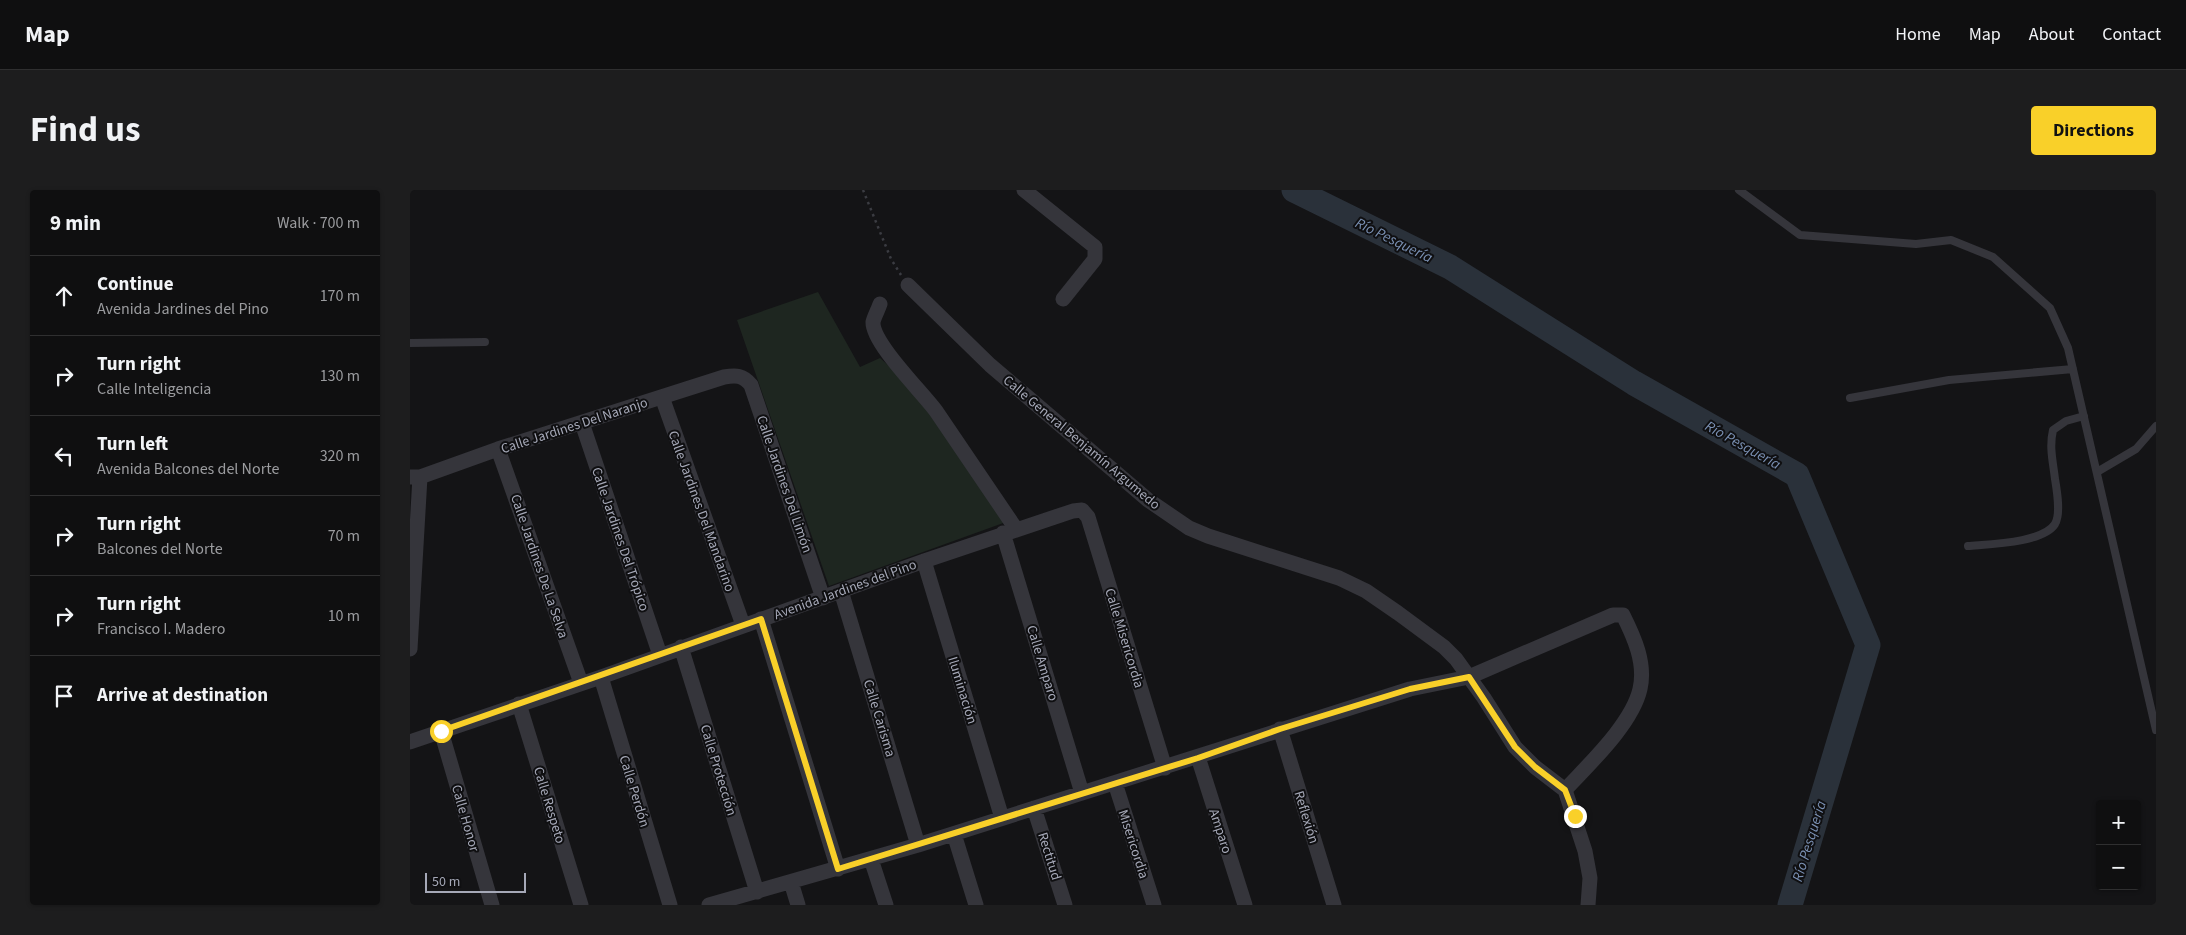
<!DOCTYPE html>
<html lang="en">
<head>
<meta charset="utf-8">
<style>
  :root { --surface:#0f0f10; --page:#1d1d1e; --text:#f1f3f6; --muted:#9b9c9f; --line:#2f2f30; --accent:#f9d029 }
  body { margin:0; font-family:"Source Sans 3",sans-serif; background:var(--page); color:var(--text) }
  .controls { position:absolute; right:15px; bottom:15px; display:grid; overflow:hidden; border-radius:5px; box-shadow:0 1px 4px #0004 }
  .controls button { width:45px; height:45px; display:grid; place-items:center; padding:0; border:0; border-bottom:1px solid var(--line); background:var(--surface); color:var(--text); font:25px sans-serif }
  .scale { position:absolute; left:15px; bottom:12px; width:101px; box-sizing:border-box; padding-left:5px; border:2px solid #a5a8b7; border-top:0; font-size:14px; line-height:18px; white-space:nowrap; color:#a5a8b7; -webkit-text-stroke:4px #0f0f11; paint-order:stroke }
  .stop { position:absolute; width:15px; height:15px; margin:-11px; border:4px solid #f9d029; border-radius:50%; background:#fff }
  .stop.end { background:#f9d029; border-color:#fff; box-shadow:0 1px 5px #0008 }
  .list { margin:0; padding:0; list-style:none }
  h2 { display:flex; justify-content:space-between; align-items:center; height:65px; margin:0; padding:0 20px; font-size:21px }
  h2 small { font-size:16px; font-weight:400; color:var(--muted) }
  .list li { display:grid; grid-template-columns:32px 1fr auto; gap:15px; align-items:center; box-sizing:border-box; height:80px; padding:0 20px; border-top:1px solid var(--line) }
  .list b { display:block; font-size:19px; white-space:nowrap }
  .list p { margin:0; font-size:16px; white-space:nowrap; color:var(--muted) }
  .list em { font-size:16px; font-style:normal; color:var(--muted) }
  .icon { flex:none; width:28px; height:28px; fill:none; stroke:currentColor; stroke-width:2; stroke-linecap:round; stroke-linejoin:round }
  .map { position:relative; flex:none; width:1746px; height:715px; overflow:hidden; border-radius:5px }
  header { display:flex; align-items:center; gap:30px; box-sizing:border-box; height:70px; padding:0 25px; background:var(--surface); border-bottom:1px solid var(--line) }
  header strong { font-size:24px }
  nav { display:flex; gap:28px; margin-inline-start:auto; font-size:18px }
  .intro { display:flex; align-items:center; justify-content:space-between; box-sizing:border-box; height:120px; padding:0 30px }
  h1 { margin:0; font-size:35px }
  .button { padding:12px 22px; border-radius:5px; background:var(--accent); color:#111; font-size:18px; font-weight:700 }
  main { display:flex; gap:30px; padding:0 30px }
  aside { flex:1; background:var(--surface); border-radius:5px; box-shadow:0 1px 4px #0004 }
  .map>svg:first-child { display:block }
  .green { fill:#1e2620 }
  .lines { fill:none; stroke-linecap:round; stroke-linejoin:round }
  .river { stroke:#2a313a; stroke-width:25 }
  .path { stroke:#3b3c42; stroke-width:2.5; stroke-dasharray:2.5 4; stroke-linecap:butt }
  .lane { stroke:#35353b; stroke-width:8 }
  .street { stroke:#35353b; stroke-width:15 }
  .route { stroke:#f9d029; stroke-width:6 }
  .labels { text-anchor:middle; stroke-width:4; stroke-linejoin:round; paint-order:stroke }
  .street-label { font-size:14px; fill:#a5a8b7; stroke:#0f0f11 }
  .water-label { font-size:15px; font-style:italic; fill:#7b91b4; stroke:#0f0f11 }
</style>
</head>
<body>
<header>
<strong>Map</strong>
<nav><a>Home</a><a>Map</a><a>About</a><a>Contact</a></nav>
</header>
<div class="intro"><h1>Find us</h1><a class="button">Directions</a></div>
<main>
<aside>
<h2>9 min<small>Walk · 700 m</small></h2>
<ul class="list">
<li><svg class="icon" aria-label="ahead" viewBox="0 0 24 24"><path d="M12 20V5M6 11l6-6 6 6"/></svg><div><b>Continue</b><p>Avenida Jardines del Pino</p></div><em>170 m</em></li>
<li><svg class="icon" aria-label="right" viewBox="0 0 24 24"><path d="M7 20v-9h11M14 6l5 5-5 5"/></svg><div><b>Turn right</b><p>Calle Inteligencia</p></div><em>130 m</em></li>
<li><svg class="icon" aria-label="left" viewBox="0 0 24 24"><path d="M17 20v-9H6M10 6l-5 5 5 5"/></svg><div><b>Turn left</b><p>Avenida Balcones del Norte</p></div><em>320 m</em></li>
<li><svg class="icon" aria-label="right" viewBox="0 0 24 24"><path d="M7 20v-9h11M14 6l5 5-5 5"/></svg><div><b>Turn right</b><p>Balcones del Norte</p></div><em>70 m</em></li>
<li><svg class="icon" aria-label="right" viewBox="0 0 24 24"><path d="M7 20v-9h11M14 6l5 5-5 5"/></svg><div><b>Turn right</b><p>Francisco I. Madero</p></div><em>10 m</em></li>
<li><svg class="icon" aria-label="arrive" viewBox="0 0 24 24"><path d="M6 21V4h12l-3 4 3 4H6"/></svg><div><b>Arrive at destination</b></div></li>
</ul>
</aside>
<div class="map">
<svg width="1746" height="715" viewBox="0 0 1746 715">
  <rect width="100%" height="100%" fill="#141416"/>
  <path class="green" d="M408 102 450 177 470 168 509 203 596 332 419 396 327 130Z"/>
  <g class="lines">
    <path class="river" d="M884 0 1040 77 1224 193 1387 285 1458 455 1380 715"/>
    <path class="path" d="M453 0 481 69 491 85"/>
    <path class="lane" d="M1329 0 1390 45 1506 54 1541 50 1583 67 1640 118 1658 158 1746 540
      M0 153 75 152
      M1440 208 1539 190 1663 179
      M1687 282 1726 259 1746 236
      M1558 356C1579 354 1633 353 1645 334 1651 324 1647 301 1645 289 1643 272 1639 257 1643 240L1656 231 1674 226"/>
    <path class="street" d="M614 0 685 57V69L653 109
      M498 95 580 175 738 310 779 338 798 346 929 388 956 401 988 423 1034 457 1046 469 1074 508 1105 557 1125 577 1155 600
      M470 114C468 120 464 127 463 132 462 153 512 202 526 221L606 339
      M252 207 333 435
      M172 233 250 465
      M88 259 171 493
      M0 287H10L88 259 314 187C326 185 333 185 341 195L413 408
      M593 343 672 603
      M514 371 592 628
      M431 401 508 655
      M351 429 428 679
      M271 457 347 702
      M0 459 10 287
      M191 487 260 715
      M109 514 171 715
      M870 539 924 715
      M31 541 82 715
      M0 552 191 487 514 371 663 321 672 320 678 327 755 578
      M788 567 835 715
      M705 593 744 715
      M1155 600 1175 661 1180 688 1178 715
      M624 618 655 715
      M544 644 566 715
      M461 669 476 715
      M381 692 388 715
      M299 715 508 655 1000 499 1059 487 1203 425H1213C1224 447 1236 473 1230 499 1222 534 1179 574 1155 600"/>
  </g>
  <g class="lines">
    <path class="route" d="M31 541 351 429 428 679 788 568 870 539 1000 499 1059 487 1105 557 1125 577 1155 600 1165 626"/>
  </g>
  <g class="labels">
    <g class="street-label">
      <text transform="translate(164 235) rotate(-18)" y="5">Calle Jardines Del Naranjo</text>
      <text transform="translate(672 252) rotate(40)" y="5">Calle General Benjamín Argumedo</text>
      <text transform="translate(375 294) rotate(71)" y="5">Calle Jardines Del Limón</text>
      <text transform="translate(292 321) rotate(70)" y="5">Calle Jardines Del Mandarino</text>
      <text transform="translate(211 349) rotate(71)" y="5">Calle Jardines Del Trópico</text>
      <text transform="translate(130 376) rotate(71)" y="5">Calle Jardines De La Selva</text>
      <text transform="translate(435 399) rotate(-20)" y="5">Avenida Jardines del Pino</text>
      <text transform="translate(715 448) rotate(73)" y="5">Calle Misericordia</text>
      <text transform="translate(633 473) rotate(73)" y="5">Calle Amparo</text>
      <text transform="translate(553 500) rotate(73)" y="5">Iluminación</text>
      <text transform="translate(470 528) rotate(73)" y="5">Calle Carisma</text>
      <text transform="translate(309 580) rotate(73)" y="5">Calle Protección</text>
      <text transform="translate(225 601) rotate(73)" y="5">Calle Perdón</text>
      <text transform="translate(140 615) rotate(73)" y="5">Calle Respeto</text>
      <text transform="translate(897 627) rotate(73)" y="5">Reflexión</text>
      <text transform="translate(56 628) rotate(74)" y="5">Calle Honor</text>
      <text transform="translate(811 641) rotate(72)" y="5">Amparo</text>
      <text transform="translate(724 654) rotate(72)" y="5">Misericordia</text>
      <text transform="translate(640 666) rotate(73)" y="5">Rectitud</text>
    </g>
    <g class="water-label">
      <text transform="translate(984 50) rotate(26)" y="5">Río Pesquería</text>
      <text transform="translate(1333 255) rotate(29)" y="5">Río Pesquería</text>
      <text transform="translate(1399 651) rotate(-73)" y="5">Río Pesquería</text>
    </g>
  </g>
</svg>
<div class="controls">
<button>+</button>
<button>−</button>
</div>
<div class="scale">50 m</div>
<div class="stop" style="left:31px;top:541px"></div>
<div class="stop end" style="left:1165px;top:626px"></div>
</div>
</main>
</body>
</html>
